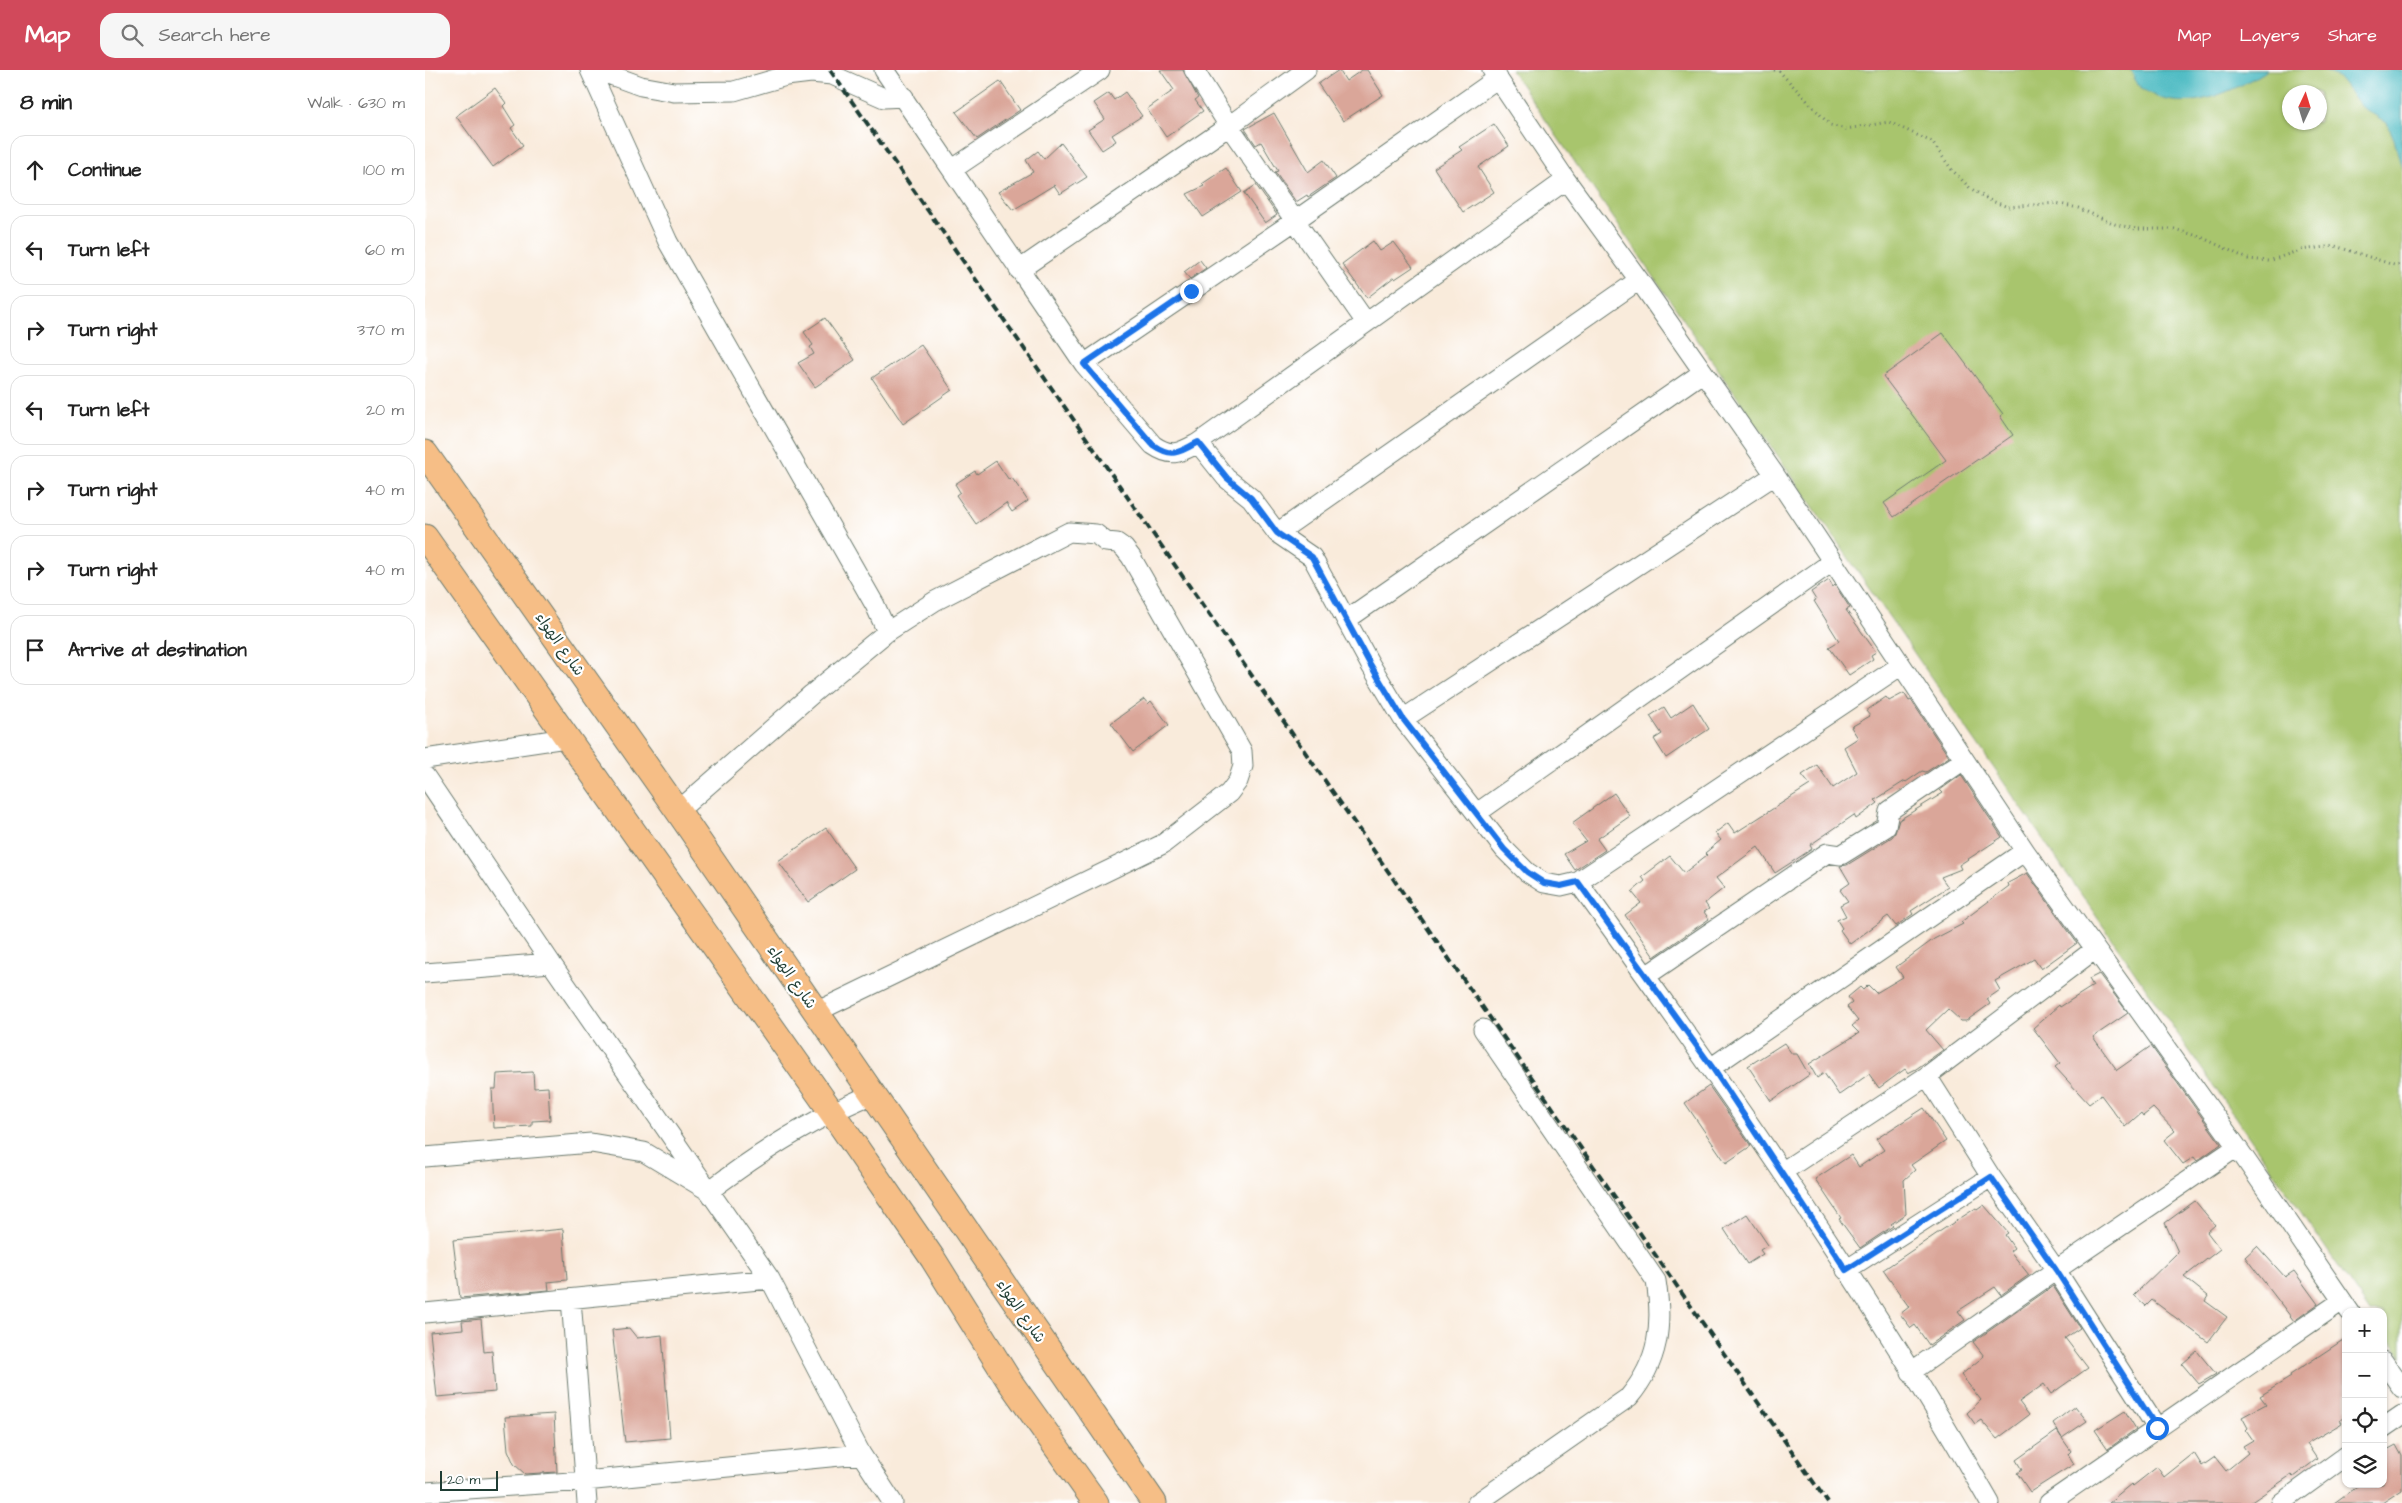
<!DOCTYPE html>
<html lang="en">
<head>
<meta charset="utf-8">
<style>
  :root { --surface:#fff; --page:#f6f6f6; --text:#222; --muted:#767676; --line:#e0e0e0; --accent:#d1495b }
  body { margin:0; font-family:"Architects Daughter","Playpen Sans Arabic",sans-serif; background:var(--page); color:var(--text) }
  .controls { position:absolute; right:15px; bottom:15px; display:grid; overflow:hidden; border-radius:10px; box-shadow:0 1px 4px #0004 }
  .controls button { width:45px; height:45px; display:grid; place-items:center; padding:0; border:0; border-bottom:1px solid var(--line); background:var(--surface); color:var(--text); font:25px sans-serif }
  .compass { position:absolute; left:1857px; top:15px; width:45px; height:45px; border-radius:50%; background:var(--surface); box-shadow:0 1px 4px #0004; rotate:4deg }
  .scale { position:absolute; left:15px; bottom:12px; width:58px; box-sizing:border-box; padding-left:5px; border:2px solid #1f3d34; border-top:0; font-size:14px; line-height:18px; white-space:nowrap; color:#1f3d34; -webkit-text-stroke:4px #fff; paint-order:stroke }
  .stop { position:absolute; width:15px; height:15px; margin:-11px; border:4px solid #1a73e8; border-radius:50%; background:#fff }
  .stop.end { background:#1a73e8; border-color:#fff; box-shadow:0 1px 5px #0008 }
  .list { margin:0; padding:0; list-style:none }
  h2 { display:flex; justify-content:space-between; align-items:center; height:65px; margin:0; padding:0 20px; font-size:21px }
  h2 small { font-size:16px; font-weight:400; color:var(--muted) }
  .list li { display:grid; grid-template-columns:32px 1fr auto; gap:15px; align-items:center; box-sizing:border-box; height:70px; margin:0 10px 10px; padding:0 10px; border:1px solid var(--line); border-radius:15px }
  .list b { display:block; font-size:19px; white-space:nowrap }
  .list em { font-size:16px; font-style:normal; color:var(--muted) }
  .icon { flex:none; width:28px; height:28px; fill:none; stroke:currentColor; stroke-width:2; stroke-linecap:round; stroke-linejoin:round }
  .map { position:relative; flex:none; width:1977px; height:1433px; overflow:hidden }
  header { display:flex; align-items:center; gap:30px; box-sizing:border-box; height:70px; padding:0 25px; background:var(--accent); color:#fff }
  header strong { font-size:24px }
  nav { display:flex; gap:28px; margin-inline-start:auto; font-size:18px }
  .search { width:350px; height:45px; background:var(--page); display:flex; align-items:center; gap:12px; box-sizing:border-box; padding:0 18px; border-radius:15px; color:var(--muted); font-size:19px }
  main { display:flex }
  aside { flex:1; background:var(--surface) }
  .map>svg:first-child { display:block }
  .green { fill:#a8c56d; stroke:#648150; fill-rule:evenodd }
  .water { fill:#4dbbc3; stroke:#367c7c }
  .building { fill:#daa699 }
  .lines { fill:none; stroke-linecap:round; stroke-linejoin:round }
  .minor-casing { stroke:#6b7a6e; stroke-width:21 }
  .major-casing { stroke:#6b7a6e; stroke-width:27 }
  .path { stroke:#6b7a6e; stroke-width:3; stroke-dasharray:1 4; stroke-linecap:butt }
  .minor { stroke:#fff; stroke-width:19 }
  .major { stroke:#f6be86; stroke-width:25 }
  .rail { stroke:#1f3d34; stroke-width:4; stroke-dasharray:8 4; stroke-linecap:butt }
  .route { stroke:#1a73e8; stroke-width:6 }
  .labels { text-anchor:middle; stroke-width:4.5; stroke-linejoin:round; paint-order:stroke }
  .street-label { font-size:15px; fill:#1f3d34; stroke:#fff }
</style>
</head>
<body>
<header>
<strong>Map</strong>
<div class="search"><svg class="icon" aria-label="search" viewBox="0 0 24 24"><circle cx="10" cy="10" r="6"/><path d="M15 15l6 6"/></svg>Search here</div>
<nav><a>Map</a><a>Layers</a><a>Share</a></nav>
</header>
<main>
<aside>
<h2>8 min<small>Walk · 630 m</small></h2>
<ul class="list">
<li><svg class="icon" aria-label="ahead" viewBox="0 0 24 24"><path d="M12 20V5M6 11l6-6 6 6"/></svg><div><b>Continue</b></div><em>100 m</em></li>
<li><svg class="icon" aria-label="left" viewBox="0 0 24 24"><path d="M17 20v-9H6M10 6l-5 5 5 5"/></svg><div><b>Turn left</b></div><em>60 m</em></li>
<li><svg class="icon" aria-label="right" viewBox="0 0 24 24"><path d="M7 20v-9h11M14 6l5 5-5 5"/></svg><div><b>Turn right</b></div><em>370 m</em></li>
<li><svg class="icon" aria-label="left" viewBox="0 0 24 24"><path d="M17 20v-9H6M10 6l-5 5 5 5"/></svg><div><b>Turn left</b></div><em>20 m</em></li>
<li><svg class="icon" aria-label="right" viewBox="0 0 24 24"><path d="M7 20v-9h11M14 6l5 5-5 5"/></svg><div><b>Turn right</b></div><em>40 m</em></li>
<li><svg class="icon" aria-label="right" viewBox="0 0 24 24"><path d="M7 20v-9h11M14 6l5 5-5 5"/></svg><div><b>Turn right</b></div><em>40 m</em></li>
<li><svg class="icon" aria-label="arrive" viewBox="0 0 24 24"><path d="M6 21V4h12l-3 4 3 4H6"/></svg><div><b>Arrive at destination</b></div></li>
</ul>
</aside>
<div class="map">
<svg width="1977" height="1433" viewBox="0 0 1977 1433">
  <rect width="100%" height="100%" fill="#fff"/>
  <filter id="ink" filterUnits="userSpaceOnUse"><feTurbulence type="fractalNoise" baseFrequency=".02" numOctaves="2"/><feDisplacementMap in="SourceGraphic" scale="10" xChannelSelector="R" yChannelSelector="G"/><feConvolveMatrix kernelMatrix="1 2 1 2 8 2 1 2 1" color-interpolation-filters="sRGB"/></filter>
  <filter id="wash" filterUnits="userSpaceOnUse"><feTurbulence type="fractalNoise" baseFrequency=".0096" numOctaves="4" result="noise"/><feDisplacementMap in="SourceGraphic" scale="20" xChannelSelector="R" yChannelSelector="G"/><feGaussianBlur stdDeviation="1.12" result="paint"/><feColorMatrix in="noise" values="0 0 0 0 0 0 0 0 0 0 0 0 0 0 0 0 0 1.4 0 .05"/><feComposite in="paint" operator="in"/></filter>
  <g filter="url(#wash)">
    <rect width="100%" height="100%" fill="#f9ebdb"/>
    <path class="green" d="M1086 0H1977V1287L1958 1260V1242H1945ZM1864 22H1894V52H1864Z"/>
    <path class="water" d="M1706 0H1842C1811 20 1769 41 1732 27 1726 24 1717 20 1713 14 1710 11 1708 4 1706 0Z
      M1897 0H1977V100L1969 69 1962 53 1937 37 1913 7Z"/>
    <g id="blocks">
      <path class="building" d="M735 0H758L773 28 770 30 778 41 741 67 722 39 749 20Z
        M914 0 921 11 937 0H942L958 25 918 51 893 14Z
        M575 11 595 40 552 69 531 42Z
        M70 18 81 33 78 36 90 55 86 58 98 75 68 97 31 46Z
        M700 22 717 46 687 65 691 71 677 80 663 60 680 49 669 33 684 23 689 30Z
        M849 43 883 102 899 90 911 108 883 127 882 125 871 132 850 102 853 101 836 72 831 75 820 59Z
        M1069 54 1084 76 1053 97 1069 122 1038 142 1009 98 1037 80 1034 77Z
        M636 73 662 107 635 124 629 115 588 140 573 122 608 102 601 90 613 81 619 89Z
        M801 98 817 122 778 147 762 124 779 116 777 114Z
        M831 115 852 145 840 153 819 123Z
        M948 171 955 181 969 172 988 197 970 209 969 207 942 228 917 194Z
        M775 190 781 198 765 209 759 202Z
        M400 248 430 290 390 317 373 293 389 284 385 277 388 275 379 262Z
        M1518 263 1578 344 1575 346 1588 365 1469 447 1459 433 1521 390 1458 306Z
        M496 275 527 320 478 354 447 308Z
        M571 391 584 410 587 408 603 431 587 442 581 433 551 454 531 425 535 422 530 414 550 401 552 404Z
        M1404 510 1408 517 1410 515 1425 538 1421 540 1451 582 1446 585 1448 589 1424 605 1404 577 1414 571 1389 531 1391 530 1386 522Z
        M1479 623 1484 631 1486 630 1524 687 1501 702 1497 701 1481 712 1480 711 1450 730 1453 733 1431 749 1429 745 1385 775 1387 779 1350 803 1333 777 1291 808 1299 818 1280 833 1284 839 1279 842 1284 849 1229 887 1200 845 1216 833 1207 822 1220 811 1217 807 1245 786 1259 803 1282 785 1280 783 1296 770 1290 763 1303 753 1310 763 1385 715 1377 705 1392 695 1408 718 1432 702 1419 677 1433 668 1426 657 1445 646 1441 641 1461 627 1464 631Z
        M719 629 723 634 726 631 744 655 708 682 686 653Z
        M1268 633 1284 659 1241 688 1229 669 1237 664 1225 646 1239 637 1246 648Z
        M1536 705 1577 767 1534 795 1536 799 1516 807 1523 817 1486 841 1488 844 1471 856 1463 846 1425 874 1415 860 1417 858 1412 850 1421 846 1415 835 1423 831 1415 820 1425 813 1415 796 1422 795 1467 767 1470 763 1474 750 1518 723 1515 720Z
        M1189 723 1205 746 1172 769 1180 780 1150 800 1139 784 1161 771 1147 753Z
        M401 758 430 799 383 832 353 791Z
        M1602 803 1652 873 1616 899 1609 889 1570 911 1575 920 1562 929 1565 934 1541 951H1536L1523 939 1501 960 1518 980 1491 999 1483 1003 1480 999 1454 1018 1444 1004 1414 1025 1399 1003 1392 1008 1384 994 1434 963 1427 956 1433 951 1422 937 1427 933 1423 927 1435 917 1438 920 1443 915 1451 923 1478 907 1471 897 1509 869 1538 854 1536 852 1584 816 1583 813Z
        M1674 904 1703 943 1668 967 1692 1000 1726 976 1796 1074 1772 1091 1769 1087 1758 1094 1739 1070 1750 1061 1728 1038 1718 1046 1716 1043 1700 1057 1676 1025 1664 1034 1630 997 1635 993 1608 958 1634 935 1635 937 1668 916 1664 909Z
        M1359 973 1367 984H1372L1384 1005 1346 1031 1323 996Z
        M108 1002 109 1018 123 1017 125 1050 107 1051V1056L69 1058 67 1019H71L72 1004Z
        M1284 1016 1326 1076 1301 1093 1260 1033Z
        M1499 1038 1521 1071 1486 1095 1490 1100 1479 1110 1481 1144 1466 1154 1468 1156 1435 1178 1414 1149 1416 1148 1390 1109 1426 1085 1434 1097 1459 1080 1451 1069Z
        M1770 1131 1790 1155 1782 1162 1795 1179 1759 1207 1783 1226 1780 1231 1802 1247 1783 1272 1727 1230 1721 1236 1709 1225 1753 1182 1740 1153Z
        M1559 1135 1583 1163 1580 1165 1589 1178 1585 1181 1604 1205 1576 1225 1570 1217 1533 1241 1540 1250 1504 1275 1490 1255 1486 1258 1475 1244 1484 1237 1458 1200 1517 1160 1551 1138 1552 1140Z
        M1322 1144 1343 1175 1335 1180 1338 1184 1322 1194 1299 1159Z
        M138 1159 142 1210 123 1212 124 1220 35 1228 28 1170Z
        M1832 1176 1860 1207 1869 1201 1893 1234 1869 1251 1820 1187Z
        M1628 1216 1655 1258 1640 1268 1663 1298 1626 1324 1619 1314 1594 1332 1604 1345 1572 1369 1556 1350 1550 1354 1542 1343 1556 1330 1536 1305 1559 1286 1548 1272Z
        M56 1249 59 1282 67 1281 70 1322 12 1327 5 1262 38 1259 37 1251Z
        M204 1258 212 1268 237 1265 245 1368 200 1372 187 1260Z
        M1921 1268V1346L1915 1350 1917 1353 1882 1374 1892 1389 1868 1407 1866 1405 1825 1433H1683L1706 1414 1708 1416 1732 1397 1739 1407 1769 1383 1777 1396 1790 1387 1801 1401 1823 1383 1818 1376 1828 1370 1821 1360 1823 1358 1817 1347 1841 1334 1835 1326 1866 1307 1865 1305Z
        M1772 1281 1791 1304 1774 1314 1757 1294Z
        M1650 1336 1662 1351 1637 1368 1628 1353Z
        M1700 1341 1711 1359 1683 1379 1670 1360Z
        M129 1344 132 1402 100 1404 89 1394 83 1380 80 1347Z
        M1632 1361 1646 1381 1643 1384 1649 1394 1605 1422 1592 1403 1597 1400 1591 1390Z
        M1971 1375 1977 1386V1420L1957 1433H1909L1935 1414H1958V1382Z"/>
    </g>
  </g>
  <g filter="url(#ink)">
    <use href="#blocks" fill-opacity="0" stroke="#6b7a6e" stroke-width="1"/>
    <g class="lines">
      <defs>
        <path id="minor" d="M165 0 243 172 450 535 462 562
          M172 0 216 16 249 22 309 21 361 6 386 3 407 5 459 28 479 27
          M459 0 659 294 728 375C747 388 754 383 773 373L1141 110
          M769 0 804 56 940 251
          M1067 0 1141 110 1214 210 1350 405 1600 781 1812 1077 1925 1242
          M528 99 675 0
          M594 200 804 56 881 0
          M659 294 871 150 1073 8
          M773 373 801 408 826 428 852 463 887 487 945 594 978 649 1079 779 1102 802 1119 813 1136 816 1153 812 1475 596
          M852 463 1214 210
          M921 550 1277 303
          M978 649 1350 405
          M0 689 141 668
          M0 706 126 893 345 1209 436 1384 468 1433
          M253 741 387 624 462 562 510 531 644 462 671 464 681 472 692 473 699 478 706 487 817 681 818 696 813 711 804 723 738 774 391 942
          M1052 743 1407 492
          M1153 812C1298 1013 1442 1217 1565 1433
          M0 903 126 893
          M1221 906 1402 783 1416 785 1461 757 1464 741 1539 690
          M1287 997 1600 781
          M1502 1006 1566 1107 1631 1200 1732 1358
          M0 1087 166 1073 219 1082 284 1121C335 1082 389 1048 448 1024
          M1357 1102 1502 1006 1669 880
          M1421 1200 1566 1107
          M146 1229 162 1433
          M0 1243 345 1209
          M1958 1291 1977 1318
          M1486 1302 1631 1200 1812 1077
          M1958 1358 1977 1345
          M0 1422 160 1411 436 1384
          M1052 1433 1204 1327C1234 1291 1238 1255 1231 1211L1058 959
          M1624 1433 1917 1231
          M1856 1433 1921 1386"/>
        <path id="major" d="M0 383 253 741 729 1433
          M0 467 406 1041 508 1189 585 1312 671 1433"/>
      </defs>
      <use href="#minor" class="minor-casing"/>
      <use href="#major" class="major-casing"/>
      <path class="path" d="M1349 0 1354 1 1405 55 1421 59 1464 52 1507 72 1527 100 1545 118 1564 130 1583 137 1631 133 1653 138 1690 154 1711 159H1749L1776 167 1823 189 1844 191 1875 180 1910 176 1969 195 1977 194"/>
      <use href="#minor" class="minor"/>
      <use href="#major" class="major"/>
      <path class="rail" d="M405 0 1403 1433"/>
    </g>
  </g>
  <g class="lines" filter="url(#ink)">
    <path class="route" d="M766 221 659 294 728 375C747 388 754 383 773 372L802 408 826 428 852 463 887 487 945 594 978 649 1079 779 1102 802 1119 813 1136 816 1153 812 1287 997 1421 1200 1566 1107 1631 1200 1732 1358"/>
  </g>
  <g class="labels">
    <g class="street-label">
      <text transform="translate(135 574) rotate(55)" y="5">شارع الهواء</text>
      <text transform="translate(367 907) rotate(55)" y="5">شارع الهواء</text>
      <text transform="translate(596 1241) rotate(55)" y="5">شارع الهواء</text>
    </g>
  </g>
</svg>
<div class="controls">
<button>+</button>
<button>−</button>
<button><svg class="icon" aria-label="locate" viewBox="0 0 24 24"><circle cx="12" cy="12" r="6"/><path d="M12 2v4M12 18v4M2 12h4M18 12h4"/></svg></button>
<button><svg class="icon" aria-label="layers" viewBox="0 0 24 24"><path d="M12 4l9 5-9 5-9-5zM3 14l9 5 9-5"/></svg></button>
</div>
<svg class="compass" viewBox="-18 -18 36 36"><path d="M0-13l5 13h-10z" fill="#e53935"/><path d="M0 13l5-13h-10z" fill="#767676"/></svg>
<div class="scale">20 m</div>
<div class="stop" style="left:1732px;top:1358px"></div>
<div class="stop end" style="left:766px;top:221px"></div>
</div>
</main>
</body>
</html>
